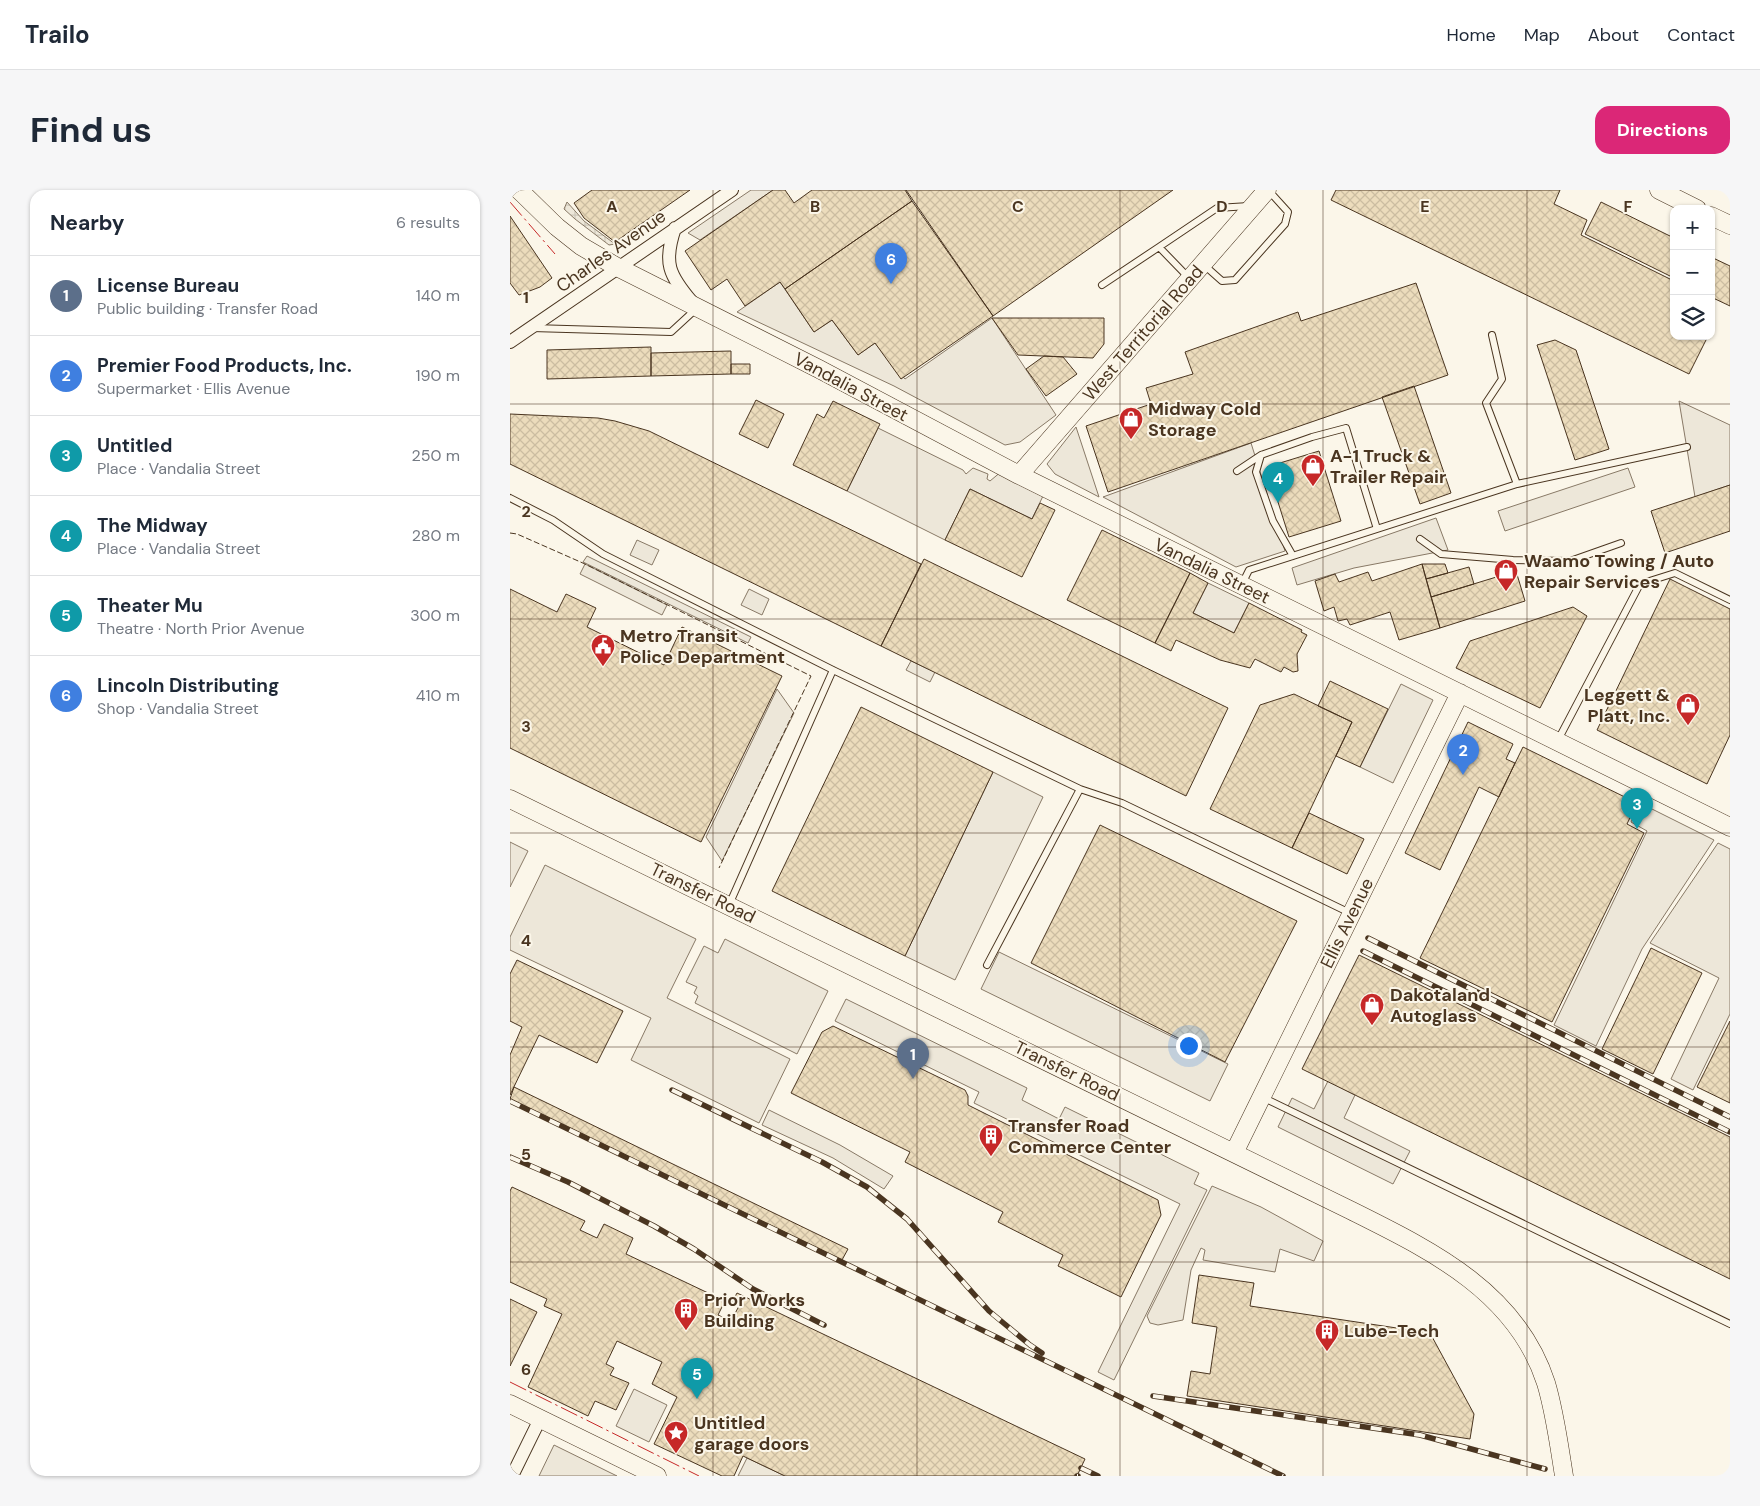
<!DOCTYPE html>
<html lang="en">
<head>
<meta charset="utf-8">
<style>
  :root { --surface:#fff; --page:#f6f6f7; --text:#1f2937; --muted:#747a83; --line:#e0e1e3; --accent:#db2777 }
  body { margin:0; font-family:"DM Sans",sans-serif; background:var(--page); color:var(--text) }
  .controls { position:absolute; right:15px; top:15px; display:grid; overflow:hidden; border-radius:10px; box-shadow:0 1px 4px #0004 }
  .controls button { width:45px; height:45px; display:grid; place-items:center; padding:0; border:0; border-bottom:1px solid var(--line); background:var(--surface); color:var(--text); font:25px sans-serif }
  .you { position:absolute; left:678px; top:855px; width:18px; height:18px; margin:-12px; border:4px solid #fff; border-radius:50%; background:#1a73e8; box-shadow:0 0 0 8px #1a73e833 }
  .badge { display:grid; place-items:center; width:32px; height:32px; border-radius:50%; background:var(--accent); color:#fff; font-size:16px; font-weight:700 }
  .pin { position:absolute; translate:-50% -41px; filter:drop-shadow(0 1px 2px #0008) }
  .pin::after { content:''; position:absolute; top:26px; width:18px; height:15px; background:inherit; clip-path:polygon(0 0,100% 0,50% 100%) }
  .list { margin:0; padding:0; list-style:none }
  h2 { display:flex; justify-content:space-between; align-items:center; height:65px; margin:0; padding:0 20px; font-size:21px }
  h2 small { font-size:16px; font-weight:400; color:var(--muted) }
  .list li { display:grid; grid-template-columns:32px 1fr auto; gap:15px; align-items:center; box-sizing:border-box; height:80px; padding:0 20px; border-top:1px solid var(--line) }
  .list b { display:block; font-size:19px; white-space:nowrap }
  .list p { margin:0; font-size:16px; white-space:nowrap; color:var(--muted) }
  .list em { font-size:16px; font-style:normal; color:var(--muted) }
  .icon { flex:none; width:28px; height:28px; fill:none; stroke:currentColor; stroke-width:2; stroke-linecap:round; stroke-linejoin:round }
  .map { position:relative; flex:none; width:1220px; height:1286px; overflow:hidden; border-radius:15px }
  header { display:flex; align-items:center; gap:30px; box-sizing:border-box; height:70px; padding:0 25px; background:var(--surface); border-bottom:1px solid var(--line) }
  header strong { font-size:24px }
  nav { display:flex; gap:28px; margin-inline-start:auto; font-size:18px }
  .intro { display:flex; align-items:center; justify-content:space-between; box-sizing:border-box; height:120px; padding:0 30px }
  h1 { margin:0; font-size:35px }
  .button { padding:12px 22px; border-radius:15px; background:var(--accent); color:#fff; font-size:18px; font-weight:700 }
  main { display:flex; gap:30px; padding:0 30px }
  aside { flex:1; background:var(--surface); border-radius:15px; box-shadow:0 1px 4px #0004 }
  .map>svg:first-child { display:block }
  .parking { fill:#ede7d9; stroke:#887966 }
  .plaza { fill:url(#plaza-grid); stroke:#887966 }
  .building { fill:url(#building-cross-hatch); stroke:#4a3520 }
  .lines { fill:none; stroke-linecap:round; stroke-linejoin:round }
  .lane-casing { stroke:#4a3520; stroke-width:8 }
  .street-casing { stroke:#4a3520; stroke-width:14 }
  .secondary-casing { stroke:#4a3520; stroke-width:19 }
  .lane { stroke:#fbf6e9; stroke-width:6 }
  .street { stroke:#fbf6e9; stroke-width:12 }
  .secondary { stroke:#fbf6e9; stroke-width:18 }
  .rail-casing { stroke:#4a3520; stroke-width:5.5 }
  .rail { stroke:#fbf6e9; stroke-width:4; stroke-dasharray:11; stroke-linecap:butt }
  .fence { stroke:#4a3520; stroke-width:1; stroke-dasharray:6 2.5; stroke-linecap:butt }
  .power { stroke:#c62828; stroke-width:1; stroke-dasharray:18 4 2.5 4; stroke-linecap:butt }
  .grid { fill:none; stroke:#4a3520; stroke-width:1; stroke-opacity:0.55 }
  .labels { text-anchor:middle; stroke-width:4; stroke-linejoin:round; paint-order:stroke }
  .street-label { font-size:18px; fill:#4a3520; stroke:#fbf6e9 }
  .poi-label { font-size:18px; font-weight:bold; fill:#4a3520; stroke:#fbf6e9; text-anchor:start }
  .grid-label { font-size:16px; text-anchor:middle; font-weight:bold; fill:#4a3520; stroke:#fbf6e9; stroke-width:4; stroke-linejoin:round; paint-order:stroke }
</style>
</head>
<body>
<header>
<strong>Trailo</strong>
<nav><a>Home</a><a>Map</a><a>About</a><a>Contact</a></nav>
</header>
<div class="intro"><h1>Find us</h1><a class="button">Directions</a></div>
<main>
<aside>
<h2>Nearby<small>6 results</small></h2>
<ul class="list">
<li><span class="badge" style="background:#5c6f8a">1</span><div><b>License Bureau</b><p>Public building · Transfer Road</p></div><em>140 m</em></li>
<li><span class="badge" style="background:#3f7fe0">2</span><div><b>Premier Food Products, Inc.</b><p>Supermarket · Ellis Avenue</p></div><em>190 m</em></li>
<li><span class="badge" style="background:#0f9aa8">3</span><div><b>Untitled</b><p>Place · Vandalia Street</p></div><em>250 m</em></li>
<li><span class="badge" style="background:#0f9aa8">4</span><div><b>The Midway</b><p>Place · Vandalia Street</p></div><em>280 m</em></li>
<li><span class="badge" style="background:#0f9aa8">5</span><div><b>Theater Mu</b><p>Theatre · North Prior Avenue</p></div><em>300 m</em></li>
<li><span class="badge" style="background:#3f7fe0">6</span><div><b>Lincoln Distributing</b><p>Shop · Vandalia Street</p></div><em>410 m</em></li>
</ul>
</aside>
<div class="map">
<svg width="1220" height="1286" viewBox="0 0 1220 1286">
  <defs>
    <pattern id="plaza-grid" width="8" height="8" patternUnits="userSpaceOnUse" patternTransform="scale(1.25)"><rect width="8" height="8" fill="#ede7d9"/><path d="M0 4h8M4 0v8" fill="none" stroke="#cdc7ba"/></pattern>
    <pattern id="building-cross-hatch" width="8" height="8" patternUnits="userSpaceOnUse" patternTransform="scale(1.25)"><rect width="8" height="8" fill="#ecdcbc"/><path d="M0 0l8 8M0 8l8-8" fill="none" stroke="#ccbda1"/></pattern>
  </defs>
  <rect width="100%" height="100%" fill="#fbf6e9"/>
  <path class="parking" d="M241 0H263L190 50 178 43Z
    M270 92 304 142 322 130 348 165 365 153 395 189 482 128 546 225 510 252 495 255 384 196 227 122Z
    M1169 211 1220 235V295L1185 307Z
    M566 237 589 307 545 284 537 274Z
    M368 238 453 280 456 284 463 278 478 284 477 289 480 291 492 281 533 306 522 329 460 299 435 350 337 301Z
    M741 253 775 361 726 377 593 307Z
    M1118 278 1125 297 995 341 988 321Z
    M926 328 938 360 844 378 787 395 782 378Z
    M127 350 149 360 142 375 120 365Z
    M77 366 241 447 238 453 73 372Z
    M75 374 157 415 152 425 70 384Z
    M698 393 739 413 724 443 683 423Z
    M239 399 259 409 252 425 231 415Z
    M401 471 425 482 420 492 396 480Z
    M891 494 923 510 883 593 850 577Z
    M267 499 284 523 212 671 196 647Z
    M483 582 533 607 445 790 395 766Z
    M1130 613 1204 650 1132 759 1086 856 1044 835 1137 641 1121 632Z
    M0 652 18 661 0 697Z
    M1208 653 1220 659V824L1183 900 1161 889 1209 788 1140 753Z
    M35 675 186 749 157 808 280 869 249 933 121 870 141 828 0 760V747Z
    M215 749 318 801 287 864 185 813 188 806 184 803 187 797 176 792 194 756 208 763Z
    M489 762 718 874 700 911 471 799Z
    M336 809 517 898 512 910 549 929 555 917 689 983 684 994 697 1000 604 1190 588 1182 670 1014 464 913 469 902 325 831Z
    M818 891 845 905 834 928 900 961 883 994 768 937 782 908 804 919Z
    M259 920 330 955 383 986 374 999 323 968 252 935Z
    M702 996 751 1017 813 1051 804 1071 770 1059 765 1082 693 1070 695 1060 691 1058 681 1080 673 1130 648 1135 640 1133 637 1126Z
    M124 1199 157 1215 139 1252 106 1236Z
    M44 1255 107 1286H29Z
    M237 1268 275 1286H228Z"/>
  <path class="plaza" d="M57 12 74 31 105 54 99 55 65 29 54 19Z"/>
  <path class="building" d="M82 0H180L105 52 74 28 64 13Z
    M263 0H275L284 13 302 0H395L402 11 275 99 270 92 235 116 217 89 201 100 175 61Z
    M396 0H663L483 126Z
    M826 0H1050L1044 14 1077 30 1071 45 1164 91V146H1198L1179 184 821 10Z
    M402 11 483 126 391 189 365 153 348 165 322 130 304 142 275 99Z
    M1091 12 1164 48V88L1075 44Z
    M0 26 42 88 30 97 9 105 0 93Z
    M1201 67 1220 76V116L1201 107Z
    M906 93 938 185 598 302 576 236 641 214 636 198 683 184 675 162 788 122 791 131Z
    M482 128H594V154L583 168 508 165Z
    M1045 150 1066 160 1099 259 1065 270 1027 155Z
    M141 157V186L37 189V160Z
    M221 161V184L141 186V163Z
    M534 166 553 167 567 184 536 206 516 179Z
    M221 174H240V184H221Z
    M904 196 941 303 910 314 872 207Z
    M246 210 274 224 258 258 229 244Z
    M323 211 370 234 337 301 283 275 307 224 314 228Z
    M0 224 88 228 105 231 139 241 411 374 371 456 0 274Z
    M809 261 831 331 779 347 757 277Z
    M1220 295V341L1155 363 1141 321Z
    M460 299 522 329 530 313 545 320 512 387 435 350Z
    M592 340 680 383 645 453 557 410Z
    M414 369 718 518 676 606 371 456Z
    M912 374 930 438 889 450 880 422 840 435 837 429 828 431 824 417 814 421 805 391 825 384 829 392 858 382 862 391Z
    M912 374H935L938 383 916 389Z
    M959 377 964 394 921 407 916 389Z
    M1006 381 1015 411 930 438 921 407Z
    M680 383 698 393 683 423 724 443 739 413 792 440 791 442 797 445 787 464 788 481 783 482 774 477 771 482 745 469 740 478 710 470 666 450 661 461 645 453Z
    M1160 389 1220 419V545L1197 594 1087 540Z
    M0 399 47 422 56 404 86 418 77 437 154 475 172 437 272 486 191 652 0 558Z
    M1063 417 1077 426 1030 518 946 478 960 451Z
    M820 491 878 519 850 577 826 566 842 532 808 516Z
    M784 504 842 532 782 658 700 619 750 515Z
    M351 517 483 582 395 766 262 701Z
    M958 532 1003 554 996 569 1005 573 989 607 969 597 930 680 895 663Z
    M1013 557 1127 613 1117 634 1134 643 1042 832 910 768Z
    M799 623 854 649 837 684 782 658Z
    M590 635 787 731 715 872 521 773Z
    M1141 758 1192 783 1143 884 1092 859Z
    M849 765 1220 947V1089L792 879Z
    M7 770 113 821 87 873 29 845 0 905V865L12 837 0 831V784Z
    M1220 831V913L1187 897Z
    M323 836 455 900 458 906V915L648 1010 651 1025 611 1107 548 1076 553 1065 488 1032 493 1022 395 972 400 962 281 903 312 842Z
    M4 897 338 1059 332 1070 0 909Z
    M2 997 75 1031 70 1040 87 1048 94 1034 123 1048 116 1064 215 1111 208 1125 221 1131 229 1116 222 1112 227 1103 575 1269 567 1286H275L233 1266 224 1286H212L144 1254 167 1207 142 1194 152 1172 107 1151 96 1174 104 1178 100 1185 119 1193 106 1220 85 1211 78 1226 18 1197 52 1124 34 1116 37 1109 0 1092V1001Z
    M689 1085 744 1093 740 1116 920 1143 964 1224 960 1249 677 1206 681 1181 700 1184 707 1137 682 1133Z
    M0 1109 27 1122 0 1176Z"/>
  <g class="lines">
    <defs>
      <path id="lane" d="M694 75 712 91 725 90 775 34 778 22 759 1
        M679 88 649 57 707 18 739 16
        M592 95 649 57
        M22 138 161 142 186 119
        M982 145 992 189 976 213 1007 294
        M727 281 751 265
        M0 308 43 330 93 364 323 480 570 599 612 613 840 723
        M910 349 931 364 1003 370 1060 371 1111 353
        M783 366 763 331 746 282 751 265 802 247 836 238 867 339
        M732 394 739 380 1007 294 1177 257
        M1048 550 1130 394 1165 383 1220 410
        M219 715 323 480
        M477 775 570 599
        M752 907 1220 1134"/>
      <path id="street" d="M165 38C153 73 159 85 182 112
        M0 152 222 0
        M2 1286 30 1229"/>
      <path id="secondary" d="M9 0 47 37 71 56 107 77 309 179 509 285 1220 637
        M1149 0 1187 19
        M1201 26 1220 35
        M509 285 757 0
        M0 609 838 1019C918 1059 1006 1100 1036 1193 1045 1223 1049 1255 1054 1286
        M724 963 950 503
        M0 1214 147 1286"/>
    </defs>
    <use href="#lane" class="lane-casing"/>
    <use href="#street" class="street-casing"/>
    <use href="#secondary" class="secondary-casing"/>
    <use href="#lane" class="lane"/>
    <use href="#street" class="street"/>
    <use href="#secondary" class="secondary"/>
    <defs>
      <path id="rail" d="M858 748 1220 927
        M853 761 1220 942
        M162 900 312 972 357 997 397 1029 479 1121 520 1155 532 1163
        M0 911 773 1286
        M0 967 58 992 144 1036 184 1059 243 1099 314 1135
        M643 1206 910 1245 1035 1279
        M571 1278 588 1286
        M567 1286H568"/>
    </defs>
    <use href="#rail" class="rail-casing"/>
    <use href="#rail" class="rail"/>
    <path class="fence" d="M0 343 7 344 75 374 301 486 209 678"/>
    <path class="power" d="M0 12 45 64
      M0 1192 189 1286"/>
  </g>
  <path class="grid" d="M203 0V1286M407 0V1286M610 0V1286M813 0V1286M1017 0V1286M0 214H1220M0 429H1220M0 643H1220M0 857H1220M0 1072H1220"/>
  <defs>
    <symbol id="shop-pin" viewBox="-11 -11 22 30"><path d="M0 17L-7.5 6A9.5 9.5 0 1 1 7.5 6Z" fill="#c62828" stroke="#fbf6e9"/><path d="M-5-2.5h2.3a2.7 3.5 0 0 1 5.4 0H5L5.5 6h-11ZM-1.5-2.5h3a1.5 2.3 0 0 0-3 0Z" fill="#fff"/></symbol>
    <symbol id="civic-pin" viewBox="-11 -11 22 30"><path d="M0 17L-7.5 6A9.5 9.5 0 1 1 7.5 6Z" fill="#c62828" stroke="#fbf6e9"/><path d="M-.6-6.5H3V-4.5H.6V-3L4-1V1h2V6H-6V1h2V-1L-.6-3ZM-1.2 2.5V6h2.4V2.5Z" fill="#fff"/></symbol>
    <symbol id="building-pin" viewBox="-11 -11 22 30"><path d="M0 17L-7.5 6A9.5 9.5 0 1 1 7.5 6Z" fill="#c62828" stroke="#fbf6e9"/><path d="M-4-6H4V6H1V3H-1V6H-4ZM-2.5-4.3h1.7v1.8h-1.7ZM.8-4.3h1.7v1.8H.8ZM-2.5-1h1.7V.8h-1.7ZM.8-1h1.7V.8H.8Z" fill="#fff"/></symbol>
    <symbol id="sight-pin" viewBox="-11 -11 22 30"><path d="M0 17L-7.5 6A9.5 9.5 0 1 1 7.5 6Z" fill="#c62828" stroke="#fbf6e9"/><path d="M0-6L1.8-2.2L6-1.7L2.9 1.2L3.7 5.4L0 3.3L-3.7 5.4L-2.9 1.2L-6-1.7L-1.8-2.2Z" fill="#fff"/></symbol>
  </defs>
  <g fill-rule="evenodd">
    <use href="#shop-pin" x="607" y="215" width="28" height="38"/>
    <use href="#shop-pin" x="789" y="262" width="28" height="38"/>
    <use href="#shop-pin" x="982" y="367" width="28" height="38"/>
    <use href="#civic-pin" x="79" y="442" width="28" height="38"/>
    <use href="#shop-pin" x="1164" y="501" width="28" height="38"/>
    <use href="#shop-pin" x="848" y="801" width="28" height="38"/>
    <use href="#building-pin" x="467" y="932" width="28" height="38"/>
    <use href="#building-pin" x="162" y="1106" width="28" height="38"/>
    <use href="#building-pin" x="803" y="1127" width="28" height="38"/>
    <use href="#sight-pin" x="152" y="1229" width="28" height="38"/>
  </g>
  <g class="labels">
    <g class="street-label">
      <text transform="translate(101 61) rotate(-35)" y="6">Charles Avenue</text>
      <text transform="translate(633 143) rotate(-49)" y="6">West Territorial Road</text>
      <text transform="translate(341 197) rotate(28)" y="6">Vandalia Street</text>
      <text transform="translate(702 381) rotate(26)" y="6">Vandalia Street</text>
      <text transform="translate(193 703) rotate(26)" y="6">Transfer Road</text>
      <text transform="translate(837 733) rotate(-64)" y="6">Ellis Avenue</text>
      <text transform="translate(557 881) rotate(26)" y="6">Transfer Road</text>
    </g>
    <g class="poi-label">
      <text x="638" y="225">Midway Cold<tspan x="638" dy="21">Storage</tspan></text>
      <text x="820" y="272">A-1 Truck &amp;<tspan x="820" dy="21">Trailer Repair</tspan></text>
      <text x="1014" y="377">Waamo Towing / Auto<tspan x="1014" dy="21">Repair Services</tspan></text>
      <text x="110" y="452">Metro Transit<tspan x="110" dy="21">Police Department</tspan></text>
      <text x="1160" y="511" text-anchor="end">Leggett &amp;<tspan x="1160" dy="21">Platt, Inc.</tspan></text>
      <text x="880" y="811">Dakotaland<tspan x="880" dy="21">Autoglass</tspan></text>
      <text x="498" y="942">Transfer Road<tspan x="498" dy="21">Commerce Center</tspan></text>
      <text x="194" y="1116">Prior Works<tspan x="194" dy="21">Building</tspan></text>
      <text x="834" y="1147">Lube-Tech</text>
      <text x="184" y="1239">Untitled<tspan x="184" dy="21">garage doors</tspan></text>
    </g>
  </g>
  <g class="grid-label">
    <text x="102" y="22">A</text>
    <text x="305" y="22">B</text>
    <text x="508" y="22">C</text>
    <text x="712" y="22">D</text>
    <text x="915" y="22">E</text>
    <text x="1118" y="22">F</text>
    <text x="16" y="113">1</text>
    <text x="16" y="327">2</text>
    <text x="16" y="542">3</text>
    <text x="16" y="756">4</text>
    <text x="16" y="970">5</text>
    <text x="16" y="1185">6</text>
  </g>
</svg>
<div class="controls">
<button>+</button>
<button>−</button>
<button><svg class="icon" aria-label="layers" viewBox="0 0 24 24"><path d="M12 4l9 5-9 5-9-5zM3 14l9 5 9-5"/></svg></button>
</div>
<div class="you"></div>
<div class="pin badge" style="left:403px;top:889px;background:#5c6f8a">1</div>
<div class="pin badge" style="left:953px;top:585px;background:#3f7fe0">2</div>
<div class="pin badge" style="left:1127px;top:639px;background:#0f9aa8">3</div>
<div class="pin badge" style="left:768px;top:313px;background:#0f9aa8">4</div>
<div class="pin badge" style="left:187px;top:1209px;background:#0f9aa8">5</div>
<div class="pin badge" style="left:381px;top:94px;background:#3f7fe0">6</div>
</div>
</main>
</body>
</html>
